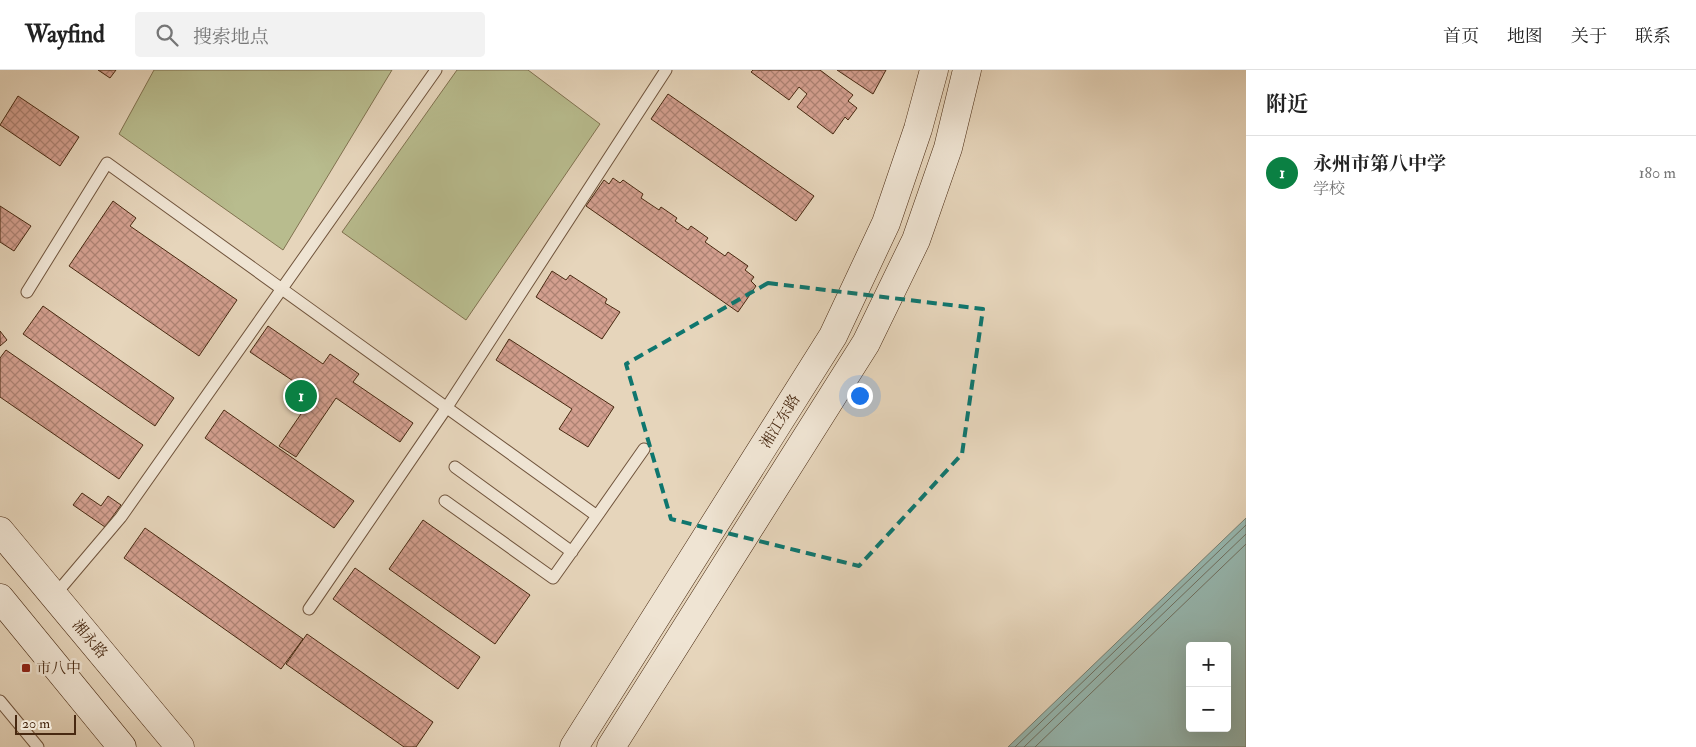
<!DOCTYPE html>
<html lang="zh">
<head>
<meta charset="utf-8">
<style>
  :root { --surface:#fff; --page:#f2f2f2; --text:#222; --muted:#767676; --line:#e0e0e0; --accent:#0b8043 }
  body { margin:0; font-family:"IM FELL Double Pica","Noto Serif SC",serif; background:var(--page); color:var(--text) }
  .controls { position:absolute; right:15px; bottom:15px; display:grid; overflow:hidden; border-radius:5px; box-shadow:0 5px 20px #0002 }
  .controls button { width:45px; height:45px; display:grid; place-items:center; padding:0; border:0; border-bottom:1px solid var(--line); background:var(--surface); color:var(--text); font:25px sans-serif }
  .scale { position:absolute; left:15px; bottom:12px; width:61px; box-sizing:border-box; padding-left:5px; border:2px solid #482911; border-top:0; font-size:14px; line-height:18px; white-space:nowrap; color:#482911; -webkit-text-stroke:4px #efe4d3; paint-order:stroke }
  .you { position:absolute; left:859px; top:325px; width:18px; height:18px; margin:-12px; border:4px solid #fff; border-radius:50%; background:#1a73e8; box-shadow:0 0 0 8px #1a73e833 }
  .badge { display:grid; place-items:center; width:32px; height:32px; border-radius:50%; background:var(--accent); color:#fff; font-size:16px; font-weight:700 }
  .pin { position:absolute; translate:-50% -50%; border:2px solid #fff; box-shadow:0 1px 5px #0006 }
  .list { margin:0; padding:0; list-style:none }
  h2 { display:flex; justify-content:space-between; align-items:center; height:65px; margin:0; padding:0 20px; font-size:21px }
  h2 small { font-size:16px; font-weight:400; color:var(--muted) }
  .list li { display:grid; grid-template-columns:32px 1fr auto; gap:15px; align-items:center; box-sizing:border-box; height:75px; padding:0 20px; border-top:1px solid var(--line) }
  .list b { display:block; font-size:19px; white-space:nowrap }
  .list p { margin:0; font-size:16px; white-space:nowrap; color:var(--muted) }
  .list em { font-size:16px; font-style:normal; color:var(--muted) }
  .icon { flex:none; width:28px; height:28px; fill:none; stroke:currentColor; stroke-width:2; stroke-linecap:round; stroke-linejoin:round }
  .map { position:relative; flex:none; width:1246px; height:677px; overflow:hidden }
  header { display:flex; align-items:center; gap:30px; box-sizing:border-box; height:70px; padding:0 25px; background:var(--surface); border-bottom:1px solid var(--line) }
  header strong { font-size:24px }
  nav { display:flex; gap:28px; margin-inline-start:auto; font-size:18px }
  .search { width:350px; height:45px; background:var(--page); display:flex; align-items:center; gap:12px; box-sizing:border-box; padding:0 18px; border-radius:5px; color:var(--muted); font-size:19px }
  main { display:flex }
  aside { flex:1; background:var(--surface) }
  .map>svg:first-child { display:block }
  .green { fill:#b8bc8e; stroke:#807250 }
  .water { fill:#96b8b1; stroke:#777f71; fill-rule:evenodd }
  .lines { fill:none; stroke-linecap:round; stroke-linejoin:round }
  .shore { stroke:#6f7061; stroke-width:1 }
  .building { fill:url(#building-cross-hatch); stroke:#482911 }
  .lane-casing { stroke:#70543c; stroke-width:13 }
  .secondary-casing { stroke:#482911; stroke-width:29 }
  .lane { stroke:#efe4d3; stroke-width:11 }
  .secondary { stroke:#efe4d3; stroke-width:28 }
  .marked { fill:none; stroke:#0f766e; stroke-width:4; stroke-dasharray:10 6; stroke-linejoin:round }
  .poi-dot { fill:#8f2418; stroke:#efe4d3; stroke-width:2 }
  .labels { text-anchor:middle; stroke-width:5; stroke-linejoin:round; paint-order:stroke }
  .street-label { font-size:15px; fill:#482911; stroke:#efe4d3 }
  .poi-label { font-size:15px; fill:#482911; stroke:#efe4d3; text-anchor:start }
</style>
</head>
<body>
<header>
<strong>Wayfind</strong>
<div class="search"><svg class="icon" aria-label="search" viewBox="0 0 24 24"><circle cx="10" cy="10" r="6"/><path d="M15 15l6 6"/></svg>搜索地点</div>
<nav><a>首页</a><a>地图</a><a>关于</a><a>联系</a></nav>
</header>
<main>
<div class="map">
<svg width="1246" height="677" viewBox="0 0 1246 677">
  <defs>
    <pattern id="building-cross-hatch" width="8" height="8" patternUnits="userSpaceOnUse" patternTransform="scale(1.25)"><rect width="8" height="8" fill="#d39f8f"/><path d="M0 0l8 8M0 8l8-8" fill="none" stroke="#ad8273"/></pattern>
  </defs>
  <rect width="100%" height="100%" fill="#e6d5bb"/>
  <filter id="stains"><feTurbulence type="fractalNoise" baseFrequency=".004" numOctaves="4"/><feColorMatrix values="0 0 0 0 .2 0 0 0 0 .09 0 0 0 0 .02 0 0 0 .5 -.17"/></filter>
  <radialGradient id="worn" r=".72"><stop offset=".6" stop-color="#630" stop-opacity="0"/><stop offset="1" stop-color="#630" stop-opacity=".3"/></radialGradient>
  <path class="green" d="M154 0H392L283 180 119 64Z
    M457 0H528L600 54 466 250 342 162Z"/>
  <path class="water" d="M1246 448V677H1008ZM1190 576H1227V658H1190Z"/>
  <g class="lines">
    <path class="shore" d="M1015 677 1246 455
      M1024 677 1246 464
      M1035 677 1246 474"/>
  </g>
  <path class="building" d="M98 0H116L110 8Z
    M753 0H820L853 25 848 31 857 38 848 50 845 47 833 64 797 37 807 24 799 17 789 30 751 2Z
    M837 0H886L873 24Z
    M668 24 814 126 796 151 651 49Z
    M18 26 79 67 60 96 0 55Z
    M613 108 620 113 623 110 643 124 641 128 659 140 661 137 677 148 675 151 688 160 691 156 708 168 705 172 725 186 728 182 748 196 745 200 754 207 751 211 756 216 738 242 586 136 604 110 609 114Z
    M113 131 136 148 130 156 237 230 199 286 69 196Z
    M0 136 31 156 14 181 0 172Z
    M552 201 566 210 570 205 607 229 605 233 620 242 602 269 536 227Z
    M43 236 174 328 155 356 23 264Z
    M268 256 323 294 330 284 359 304 353 312 413 353 400 372 336 328 296 387 279 376 314 325 250 282Z
    M0 261 7 270 0 276Z
    M509 269 614 337 588 377 559 359 572 339 496 290Z
    M6 280 143 375 119 409 0 327V288Z
    M224 340 354 431 334 458 205 368Z
    M82 423 101 436 108 426 121 435 105 457 73 435Z
    M423 450 530 525 495 574 389 499Z
    M145 458 303 569 281 599 124 488Z
    M355 498 480 587 458 619 333 529Z
    M307 564 433 652 416 677H404L286 594Z"/>
  <g class="lines">
    <defs>
      <path id="lane" d="M27 222 107 93 597 446 553 508 445 431
        M455 397 572 482
        M597 446 644 379
        M54 526 121 447 436 0
        M309 539 447 337 666 0
        M0 631 38 677"/>
      <path id="secondary" d="M0 461 180 677
        M0 528 122 677
        M574 677 833 266 886 153 918 59 934 0
        M611 677 866 273 916 170 948 78 967 0"/>
    </defs>
    <use href="#lane" class="lane-casing"/>
    <use href="#secondary" class="secondary-casing"/>
    <use href="#lane" class="lane"/>
    <use href="#secondary" class="secondary"/>
  </g>
  <path class="marked" d="M768 213 983 239 962 384 859 496 671 449 626 294Z"/>
  <rect class="poi-dot" x="21" y="593" width="10" height="10" rx="2.5"/>
  <g class="labels">
    <g class="street-label">
      <text transform="translate(780 351) rotate(-58)" y="5">湘江东路</text>
      <text transform="translate(90 569) rotate(50)" y="5">湘永路</text>
    </g>
    <g class="poi-label">
      <text x="36" y="603">市八中</text>
    </g>
  </g>
  <rect width="100%" height="100%" filter="url(#stains)"/>
  <rect width="100%" height="100%" fill="url(#worn)"/>
</svg>
<div class="controls">
<button>+</button>
<button>−</button>
</div>
<div class="scale">20 m</div>
<div class="you"></div>
<div class="pin badge" style="left:301px;top:326px">1</div>
</div>
<aside>
<h2>附近<small></small></h2>
<ul class="list">
<li><span class="badge">1</span><div><b>永州市第八中学</b><p>学校</p></div><em>180 m</em></li>
</ul>
</aside>
</main>
</body>
</html>
